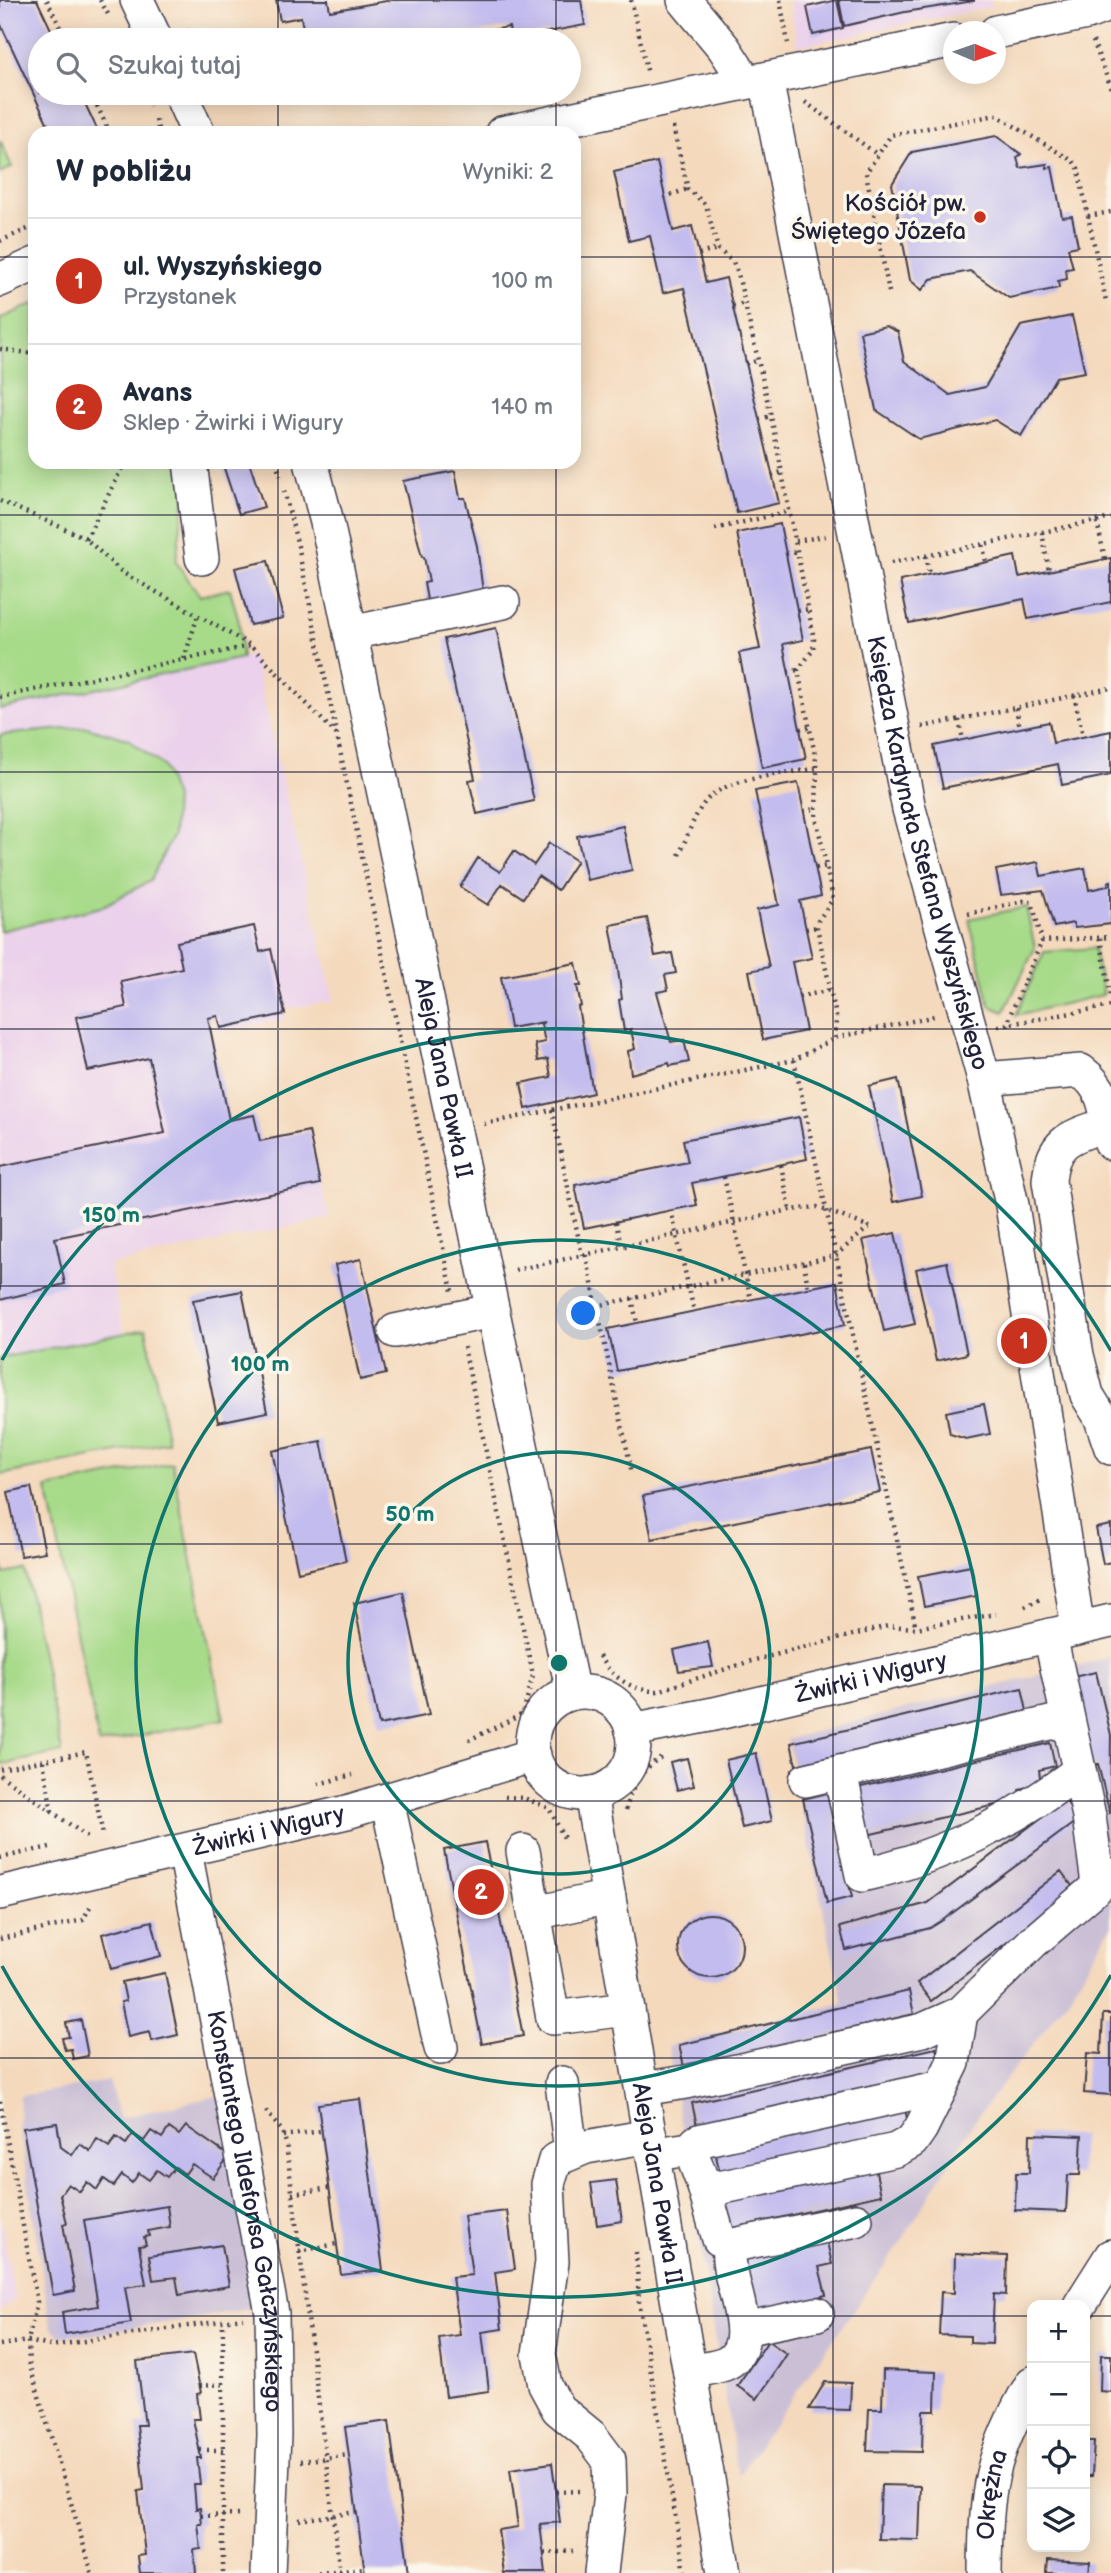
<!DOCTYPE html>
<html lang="pl">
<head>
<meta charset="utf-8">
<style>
  :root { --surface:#fff; --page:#f2f2f3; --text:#1f2937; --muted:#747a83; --line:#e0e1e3; --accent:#c8321e }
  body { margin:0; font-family:"Balsamiq Sans",sans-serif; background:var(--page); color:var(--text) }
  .controls { position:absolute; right:21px; bottom:21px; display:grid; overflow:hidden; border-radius:14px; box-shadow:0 4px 18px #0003 }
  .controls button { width:63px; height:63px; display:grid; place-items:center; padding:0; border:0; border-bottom:2px solid var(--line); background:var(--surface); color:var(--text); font:35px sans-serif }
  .compass { position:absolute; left:943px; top:21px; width:63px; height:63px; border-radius:50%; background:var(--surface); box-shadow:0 4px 18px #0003; rotate:92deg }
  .you { position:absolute; left:584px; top:1314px; width:24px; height:24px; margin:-18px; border:5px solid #fff; border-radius:50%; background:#1a73e8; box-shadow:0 0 0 10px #1a73e833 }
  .badge { display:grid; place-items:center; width:46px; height:46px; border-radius:50%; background:var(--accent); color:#fff; font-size:23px; font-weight:700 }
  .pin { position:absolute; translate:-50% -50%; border:4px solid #fff; box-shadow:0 2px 7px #0006 }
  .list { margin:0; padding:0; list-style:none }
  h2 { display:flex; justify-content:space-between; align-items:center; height:91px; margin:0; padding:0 28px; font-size:30px }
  h2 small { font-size:23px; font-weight:400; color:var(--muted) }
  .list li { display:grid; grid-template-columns:46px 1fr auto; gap:21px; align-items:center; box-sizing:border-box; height:126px; padding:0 28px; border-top:2px solid var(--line) }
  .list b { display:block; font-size:26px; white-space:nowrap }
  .list p { margin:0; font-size:23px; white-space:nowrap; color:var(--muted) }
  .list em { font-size:23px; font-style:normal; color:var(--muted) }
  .icon { flex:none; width:38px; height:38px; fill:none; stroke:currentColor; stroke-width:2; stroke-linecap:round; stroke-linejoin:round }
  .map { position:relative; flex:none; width:1111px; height:2573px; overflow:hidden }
  .search { position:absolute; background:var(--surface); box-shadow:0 4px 18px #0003; left:28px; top:28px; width:553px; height:77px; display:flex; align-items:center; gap:18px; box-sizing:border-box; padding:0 24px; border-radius:38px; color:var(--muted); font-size:26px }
  .panel { position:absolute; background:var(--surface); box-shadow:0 4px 18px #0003; left:28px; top:126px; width:553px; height:343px; border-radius:21px }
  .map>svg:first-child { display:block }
  .built { fill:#ebd1eb }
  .industrial { fill:#cbbfd5 }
  .green { fill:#a7da89; stroke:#647e62; stroke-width:2 }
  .building { fill:#c3bcee }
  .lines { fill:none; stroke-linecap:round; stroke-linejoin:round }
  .minor-casing { stroke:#423d4e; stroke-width:36 }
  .path { stroke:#423d4e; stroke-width:4.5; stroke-dasharray:2 5; stroke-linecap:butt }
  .minor { stroke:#fff; stroke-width:33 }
  .grid { fill:none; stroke:#22223b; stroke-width:2; stroke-opacity:0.55 }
  .ring { fill:none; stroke:#0f766e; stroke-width:3.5 }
  .poi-dot { fill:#c8321e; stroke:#fbf7ec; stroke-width:2.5 }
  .labels { text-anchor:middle; stroke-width:7; stroke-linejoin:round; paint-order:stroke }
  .poi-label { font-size:24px; fill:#22223b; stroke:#fbf7ec; text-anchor:end }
  .street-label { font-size:24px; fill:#22223b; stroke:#fbf7ec }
  .centre { fill:#0f766e; stroke:#fbf7ec; stroke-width:3.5 }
  .ring-label { font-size:21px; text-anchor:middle; font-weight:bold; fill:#0f766e; stroke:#fbf7ec; stroke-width:7; stroke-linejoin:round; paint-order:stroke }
</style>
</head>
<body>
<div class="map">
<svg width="1111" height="2573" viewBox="0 0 1111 2573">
  <rect width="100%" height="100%" fill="#fbf7ec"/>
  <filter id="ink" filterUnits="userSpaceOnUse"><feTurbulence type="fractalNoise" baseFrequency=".0143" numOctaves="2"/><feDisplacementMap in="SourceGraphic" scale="14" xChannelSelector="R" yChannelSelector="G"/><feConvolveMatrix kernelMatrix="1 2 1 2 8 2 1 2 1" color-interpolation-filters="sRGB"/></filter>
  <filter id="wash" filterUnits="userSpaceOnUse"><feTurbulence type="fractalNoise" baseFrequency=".00686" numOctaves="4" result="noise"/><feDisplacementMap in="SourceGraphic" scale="28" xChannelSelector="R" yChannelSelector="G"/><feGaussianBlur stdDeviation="1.57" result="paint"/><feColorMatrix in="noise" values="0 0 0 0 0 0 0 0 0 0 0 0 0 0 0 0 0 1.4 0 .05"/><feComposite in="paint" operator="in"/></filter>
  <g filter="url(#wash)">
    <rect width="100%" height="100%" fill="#f4d9bc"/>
    <path class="built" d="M789 0H990L991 7 798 46Z
      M253 655 334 1001 283 1009 285 1019 218 1032 215 1018 207 1019 227 1121 259 1141 308 1132 329 1218 109 1265 124 1333 0 1358V709Z
      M0 2216 15 2300 0 2310Z"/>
    <path class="industrial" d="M1111 1657V1926L1070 1996 975 2120 903 2239 738 2476 668 2046 843 2003 787 1739Z
      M109 2081 120 2118 221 2095 255 2308 91 2335 59 2336 51 2327 19 2128 20 2096Z"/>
    <path class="green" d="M0 140 12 167 0 173Z
      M35 303V462H179L185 494 176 562 200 596 230 589 239 622 242 658 0 709V319Z
      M86 727 128 739 163 766 175 798 173 835 150 881 101 907 0 931V735Z
      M1026 907 1035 948 1004 1012 990 1006 969 919Z
      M1094 948 1103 995 1016 1015 1044 952Z
      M146 1329 168 1442 0 1475V1358Z
      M172 1463 224 1719 99 1744 47 1488Z
      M0 1553 4 1574 25 1570 62 1752 0 1765Z"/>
    <g id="blocks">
      <path class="building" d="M0 0H37L56 40H40V93H80L99 133H52L0 23Z
        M276 0H328L330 11 392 0H581L585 25 511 39 509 27 440 40H305L301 17 280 21Z
        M837 0 843 28 813 35 807 7Z
        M839 0H974V1L905 12 844 26Z
        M996 136 1021 154 1017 158 1020 168 1047 164V168L1052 167 1062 217 1072 216 1078 246 1068 248 1073 268 1066 269 1067 279 1058 281 1059 288 1009 298 970 271 931 279 922 290 910 280 892 184 912 152Z
        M657 162 673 231 692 226 706 283 726 278 779 503 737 513 684 288 663 293 650 236 629 241 614 172Z
        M1072 316 1085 372 1056 377 1021 436 995 420 919 439 876 410 860 332 886 326 898 332 904 361 950 395 985 387 1021 326Z
        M222 462H249L264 507 239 514Z
        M455 471 460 498H465L477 546 484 600 429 611 424 583 429 582 424 557H422L403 481Z
        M780 524 803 640 783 644 806 759 762 768 739 653 760 649 737 533Z
        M1015 556 1019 577 1111 558V602L1028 619 1024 599 909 623 900 581Z
        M268 561 283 618 250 625 235 568Z
        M496 628 534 801 477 814 469 780 475 779 444 639Z
        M1049 722 1053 743 1111 731V775L1062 785 1058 764 943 788 934 746Z
        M798 783 821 896 800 901 812 958 792 962 806 1031 763 1040 749 971 769 967 757 910 779 905 755 791Z
        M623 826 632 870 587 880 577 836Z
        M549 843 577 861 558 890 538 876 523 898 502 884 488 905 460 887 478 858 500 872 514 851 534 865Z
        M1038 862 1041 876 1085 868 1089 890 1108 886V882L1111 881V924L1075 928 1073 923 1054 927 1043 890 1001 895 996 870Z
        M647 918 655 956 672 953 676 973 665 975 668 990 657 992 671 1042 684 1040 689 1062 670 1066 669 1063 631 1074 628 1051 635 1049 631 1029 624 1031 619 1000 622 999 617 963 610 925Z
        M254 926 260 952 271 949 285 1014 221 1028 218 1016 208 1018 229 1120 254 1115 260 1141 309 1131 320 1184 55 1238 65 1284 0 1300V1167L165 1133 149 1058 88 1071 76 1017 126 1007 121 981 182 968 177 942Z
        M576 963 581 986H577L581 1006 578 1007 593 1093 526 1109 521 1083 551 1077 548 1059 538 1061 535 1044 545 1042 541 1024 544 1022 510 1028 501 977Z
        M898 1079 922 1196 893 1202 869 1086Z
        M799 1117 807 1159 692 1183 697 1205 584 1228 575 1185 688 1162 683 1140Z
        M895 1233 915 1324 884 1331 863 1240Z
        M361 1259 386 1374 360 1380 335 1265Z
        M947 1262 967 1354 936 1361 916 1269Z
        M837 1282 845 1325 617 1371 608 1329Z
        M242 1291 267 1412 218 1422 193 1300Z
        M984 1404 990 1434 966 1439 950 1434 946 1412Z
        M321 1441 346 1561 298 1572 272 1451Z
        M871 1450 880 1492 652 1539 643 1496Z
        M31 1487 45 1552 21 1556 8 1492Z
        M1111 1525V1562L1103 1564 1096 1528Z
        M971 1566 977 1596 924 1606 918 1576Z
        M403 1592 429 1715 379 1725 354 1603Z
        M708 1642 713 1667 679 1671 674 1650Z
        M1096 1672 1111 1735 1110 1814 1098 1764 1093 1765 1073 1677Z
        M1022 1688 1027 1711 796 1765 791 1743Z
        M1050 1743 1055 1766 1039 1770 1041 1784 1019 1789 1021 1799 867 1835 857 1788Z
        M756 1753 772 1821 742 1828 726 1760Z
        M687 1758 694 1786 677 1790 670 1762Z
        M827 1793 852 1897 827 1903 803 1799Z
        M1065 1800 1079 1819 943 1920 930 1928 846 1950 840 1927 928 1903Z
        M485 1842 523 2036 482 2044 444 1850Z
        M1061 1871 1075 1890 931 2001 917 1983Z
        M678 1946a32 32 0 1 1 64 0a32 32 0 1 1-64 0Z
        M152 1921 161 1956 111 1969 102 1934Z
        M165 1973 178 2035 152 2041 150 2032 128 2037 121 2002 126 2001 122 1982Z
        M909 1991 914 2014 684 2067 679 2045Z
        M1103 2014H1111V2095L1084 2093 1087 2053 1101 2054Z
        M81 2020 88 2056 73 2059 71 2049 65 2050 62 2038 69 2037 66 2023Z
        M936 2048 941 2070 697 2126 692 2103Z
        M360 2099 383 2270 341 2275 318 2104Z
        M905 2109 910 2132 720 2174 715 2151Z
        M57 2123 61 2147 72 2155 80 2144 90 2151 97 2139 109 2147 116 2137 126 2144 133 2134 144 2141 151 2131 162 2138 169 2128 179 2135 186 2126 229 2156 213 2178 192 2164 185 2174 175 2167 167 2177 157 2170 149 2180 139 2173 132 2183 122 2175 114 2186 104 2179 97 2190 87 2182 80 2192 68 2184 60 2195 67 2223 63 2224 75 2291 53 2295 23 2128Z
        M1030 2134 1082 2136 1080 2175H1068L1066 2212 1015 2210 1016 2173H1029Z
        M875 2168 881 2195 730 2229 723 2202Z
        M616 2180 622 2221 597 2225 591 2183Z
        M167 2206 170 2227 148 2231 149 2236 144 2237 146 2245 139 2246 146 2284 125 2287 131 2323 65 2334 62 2312 98 2306 84 2220Z
        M507 2211 515 2269 495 2272 502 2329 482 2332 489 2391 446 2397 439 2338 460 2335 452 2277 472 2275 464 2216Z
        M826 2237 832 2264 819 2267 826 2295 751 2313 738 2258Z
        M222 2245 229 2286 179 2295 176 2277 153 2280 149 2256Z
        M955 2254 1007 2256 1006 2295 994 2294 992 2344 970 2343V2336L939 2335 941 2292 954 2293Z
        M768 2341 787 2354 757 2399 737 2386Z
        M193 2354 201 2393 197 2394 200 2419H193L201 2458H197L200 2484H194L196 2509 200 2508 202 2524H198L201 2549 194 2550 196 2573H140L138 2556 145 2555 138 2491 144 2490 137 2425H145L137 2361Z
        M1101 2355H1111V2392L1100 2391Z
        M883 2370 936 2372 935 2411H923L922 2452 867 2451 869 2409H882Z
        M825 2382 851 2383 850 2410 809 2409Z
        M389 2421 409 2573H365L345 2427Z
        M1085 2441H1094L1092 2476H1085Z
        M552 2463 560 2522 540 2524 546 2573H504L498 2530 518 2527 510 2469Z
        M881 2485 921 2486 919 2540 879 2539Z
        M1048 2560 1090 2562 1089 2573H1047Z"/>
    </g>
  </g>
  <g filter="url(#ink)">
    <use href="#blocks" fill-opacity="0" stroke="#423d4e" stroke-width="2"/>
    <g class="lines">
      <defs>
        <g id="minor">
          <path d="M137 0 156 40"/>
          <path d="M684 0 724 48 746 82"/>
          <path d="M996 32 1087 13 1111 4"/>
          <path id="s1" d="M766 79 909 809 984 1079 1012 1205 1078 1629"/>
          <path d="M180 93 198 133"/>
          <path d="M502 133 954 40"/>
          <path d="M0 280 35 264"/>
          <path d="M190 462 202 558"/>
          <path id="s2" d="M311 462 327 522 573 1693"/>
          <path d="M350 633 503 602"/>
          <path d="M984 1079 1081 1071C1107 1090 1106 1113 1111 1143"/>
          <path d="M1108 1124C1073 1136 1052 1139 1049 1181L1077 1355 1087 1395 1100 1416 1111 1448"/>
          <path d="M395 1331 492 1311"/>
          <path d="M1050 1635 1089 1816 1098 1884"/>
          <circle cx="583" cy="1743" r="51"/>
          <path id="s3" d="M632 1730 714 1714 1111 1621"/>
          <path d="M840 1772 862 1875C947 1855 1008 1824 1079 1771"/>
          <path d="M806 1780 1067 1719"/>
          <path id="s4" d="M591 1793 724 2573"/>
          <path d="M387 1800 441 2048"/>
          <path id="s5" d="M185 1851 272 2313 274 2435 268 2573"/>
          <path d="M523 1851 553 2018 628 2009"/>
          <path id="s6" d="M0 1893 347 1812 534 1755"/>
          <path d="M535 1913 609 1897"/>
          <path d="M562 2083 571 2151"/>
          <path d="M642 2089 686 2082 923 2030 961 2013 1033 1942 1111 1875"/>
          <path d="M690 2149 703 2183 719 2188 896 2150 912 2141 921 2128 953 2063 961 2013"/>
          <path d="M669 2152 690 2149 698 2141 941 2087"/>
          <path d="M703 2183 719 2239 729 2246 856 2220"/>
          <path d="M1080 2305 1111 2256"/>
          <path d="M743 2329 817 2314"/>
          <path d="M690 2372C701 2369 717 2368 727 2363 764 2342 724 2281 729 2246"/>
          <path d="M601 2573 610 2494 609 2460 591 2436 558 2409 545 2385 539 2354 552 2262 548 2184 555 2160 586 2147 650 2136"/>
          <path id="s7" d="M985 2573C986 2488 989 2458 1032 2383"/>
        </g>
      </defs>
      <use href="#minor" class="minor-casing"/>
      <path class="path" d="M47 0 66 40
        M100 0 108 14
        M631 0 648 74
        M780 0 788 43
        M186 29 191 40
        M1093 41 1111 88
        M91 93 110 133
        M144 93 150 106
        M805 102 878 155
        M156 120 159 133
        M673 127 688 189 706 205 718 249 733 262 738 274 771 416 814 639 813 650 798 670 817 765 816 817 833 899 818 921 817 927 836 1016 835 1038
        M664 197 688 189
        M1088 216 1111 212
        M0 241 35 226
        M699 254 718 249
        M889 292 866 173 891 135 996 115 1073 161 1078 168 1106 301
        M733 306 745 303
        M0 349 35 354
        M746 363 758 361
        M759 419 771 416
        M276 462 280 476
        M772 475 782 472
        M284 491 300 554
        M0 501 84 537 123 573 250 645 337 735
        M1097 522 1105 559
        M715 529 790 511
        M1042 532 1049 571
        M86 539 125 462
        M796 541 826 536
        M983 545 986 562
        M786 554 798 551
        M926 556 929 575
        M301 562 452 1291
        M891 563 1111 518
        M798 611 809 609
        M184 659 198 615
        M788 672 798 670
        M1074 695 1083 737
        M0 697 250 646
        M1016 708 1020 728
        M959 720 963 740
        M922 727 1111 688
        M800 729 810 727
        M804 811 816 809
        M679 855C687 838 693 817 705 802 724 777 787 774 817 768
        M816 868 827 866
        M968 914 1023 901 1032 902 1042 941 1111 937
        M806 929 817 927
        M1100 938 1111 997
        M799 997 830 990
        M998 1026 1111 1006
        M1008 1026 1010 1015 1042 941
        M794 1060 916 1628
        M552 1110 582 1255
        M484 1124 794 1060 835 1038 935 1016
        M781 1165 790 1210
        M724 1177 751 1300
        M671 1210 694 1311
        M616 1222 621 1247
        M586 1255 632 1473
        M804 1263 808 1288
        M515 1270 790 1210 817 1207 870 1227
        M632 1298 637 1323
        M596 1306 835 1256 869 1227
        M464 1347 533 1675 523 1714 469 1740
        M1025 1607 1042 1598
        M599 1656C611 1677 634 1692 658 1691L751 1661 888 1626 916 1628 996 1614
        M43 1761 52 1812
        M0 1769 86 1752 103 1835
        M0 1775 89 1838
        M318 1784 353 1775
        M505 1797 524 1798 549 1808 565 1840
        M626 1810C631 1787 642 1768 663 1756
        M0 1858 54 1846
        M0 1939 83 1920 92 1903
        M0 2101 37 2302 28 2341 29 2363 92 2573
        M266 2111 282 2131 286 2143 340 2573
        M283 2136 322 2131
        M292 2194 329 2188
        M299 2251 337 2244
        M636 2252 639 2302 685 2573
        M0 2345 28 2341 50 2346 243 2318
        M200 2386 223 2384
        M200 2450H223
        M301 2461 349 2455
        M556 2492 580 2491
        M201 2516 242 2515
        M299 2520 357 2512
        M544 2553 573 2551
        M223 2573V2321
        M318 2573 364 2568"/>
      <use href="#minor" class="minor"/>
    </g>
  </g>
  <path class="grid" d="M278 0V40M556 0V40M833 0V2573M278 93V133M556 93V133M0 257H35M574 257H1111M278 462V2573M556 462V2573M0 515H1111M0 772H1111M0 1029H1111M0 1286H1111M0 1544H1111M0 1801H1111M0 2058H1111M0 2316H1032M1085 2316H1111"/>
  <g class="ring">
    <circle cx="559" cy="1663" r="211"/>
    <circle cx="559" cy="1663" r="423"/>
    <path d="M1111 1975A634 634 0 0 1 2 1966M2 1360A634 634 0 0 1 1111 1351"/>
  </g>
  <circle class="poi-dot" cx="980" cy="217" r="7"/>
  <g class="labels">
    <g class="poi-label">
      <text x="966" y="211">Kościół pw.<tspan x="966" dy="28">Świętego Józefa</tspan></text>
    </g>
    <g class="street-label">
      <text dy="8" stroke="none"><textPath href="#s1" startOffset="791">Księdza Kardynała Stefana Wyszyńskiego</textPath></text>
      <text dy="8" stroke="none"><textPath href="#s2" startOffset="630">Aleja Jana Pawła II</textPath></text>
      <text dy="8" stroke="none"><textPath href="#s3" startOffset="245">Żwirki i Wigury</textPath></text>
      <text dy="8" stroke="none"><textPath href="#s6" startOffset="276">Żwirki i Wigury</textPath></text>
      <text dy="8" stroke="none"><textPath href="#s4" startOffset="396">Aleja Jana Pawła II</textPath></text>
      <text dy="8" stroke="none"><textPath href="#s5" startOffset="366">Konstantego Ildefonsa Gałczyńskiego</textPath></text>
      <text dy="8" stroke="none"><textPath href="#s7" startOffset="79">Okrężna</textPath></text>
    </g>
  </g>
  <circle cx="559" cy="1663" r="10" class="centre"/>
  <g class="ring-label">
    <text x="111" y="1222">150 m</text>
    <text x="260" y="1371">100 m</text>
    <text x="410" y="1521">50 m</text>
  </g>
</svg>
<div class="controls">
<button>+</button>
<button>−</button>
<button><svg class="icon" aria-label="locate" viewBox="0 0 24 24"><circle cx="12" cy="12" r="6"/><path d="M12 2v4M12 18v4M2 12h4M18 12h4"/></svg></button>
<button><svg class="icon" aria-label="layers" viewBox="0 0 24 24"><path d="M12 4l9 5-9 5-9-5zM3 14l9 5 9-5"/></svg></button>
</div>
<svg class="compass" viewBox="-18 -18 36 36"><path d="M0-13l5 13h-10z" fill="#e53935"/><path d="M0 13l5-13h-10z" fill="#747a83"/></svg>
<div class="you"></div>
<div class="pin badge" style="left:1024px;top:1341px">1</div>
<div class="pin badge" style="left:481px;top:1892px">2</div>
<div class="search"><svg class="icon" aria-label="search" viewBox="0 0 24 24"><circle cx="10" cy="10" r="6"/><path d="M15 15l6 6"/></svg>Szukaj tutaj</div>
<section class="panel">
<h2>W pobliżu<small>Wyniki: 2</small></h2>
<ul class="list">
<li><span class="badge">1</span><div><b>ul. Wyszyńskiego</b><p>Przystanek</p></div><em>100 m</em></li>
<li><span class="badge">2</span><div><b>Avans</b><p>Sklep · Żwirki i Wigury</p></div><em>140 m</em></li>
</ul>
</section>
</div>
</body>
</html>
